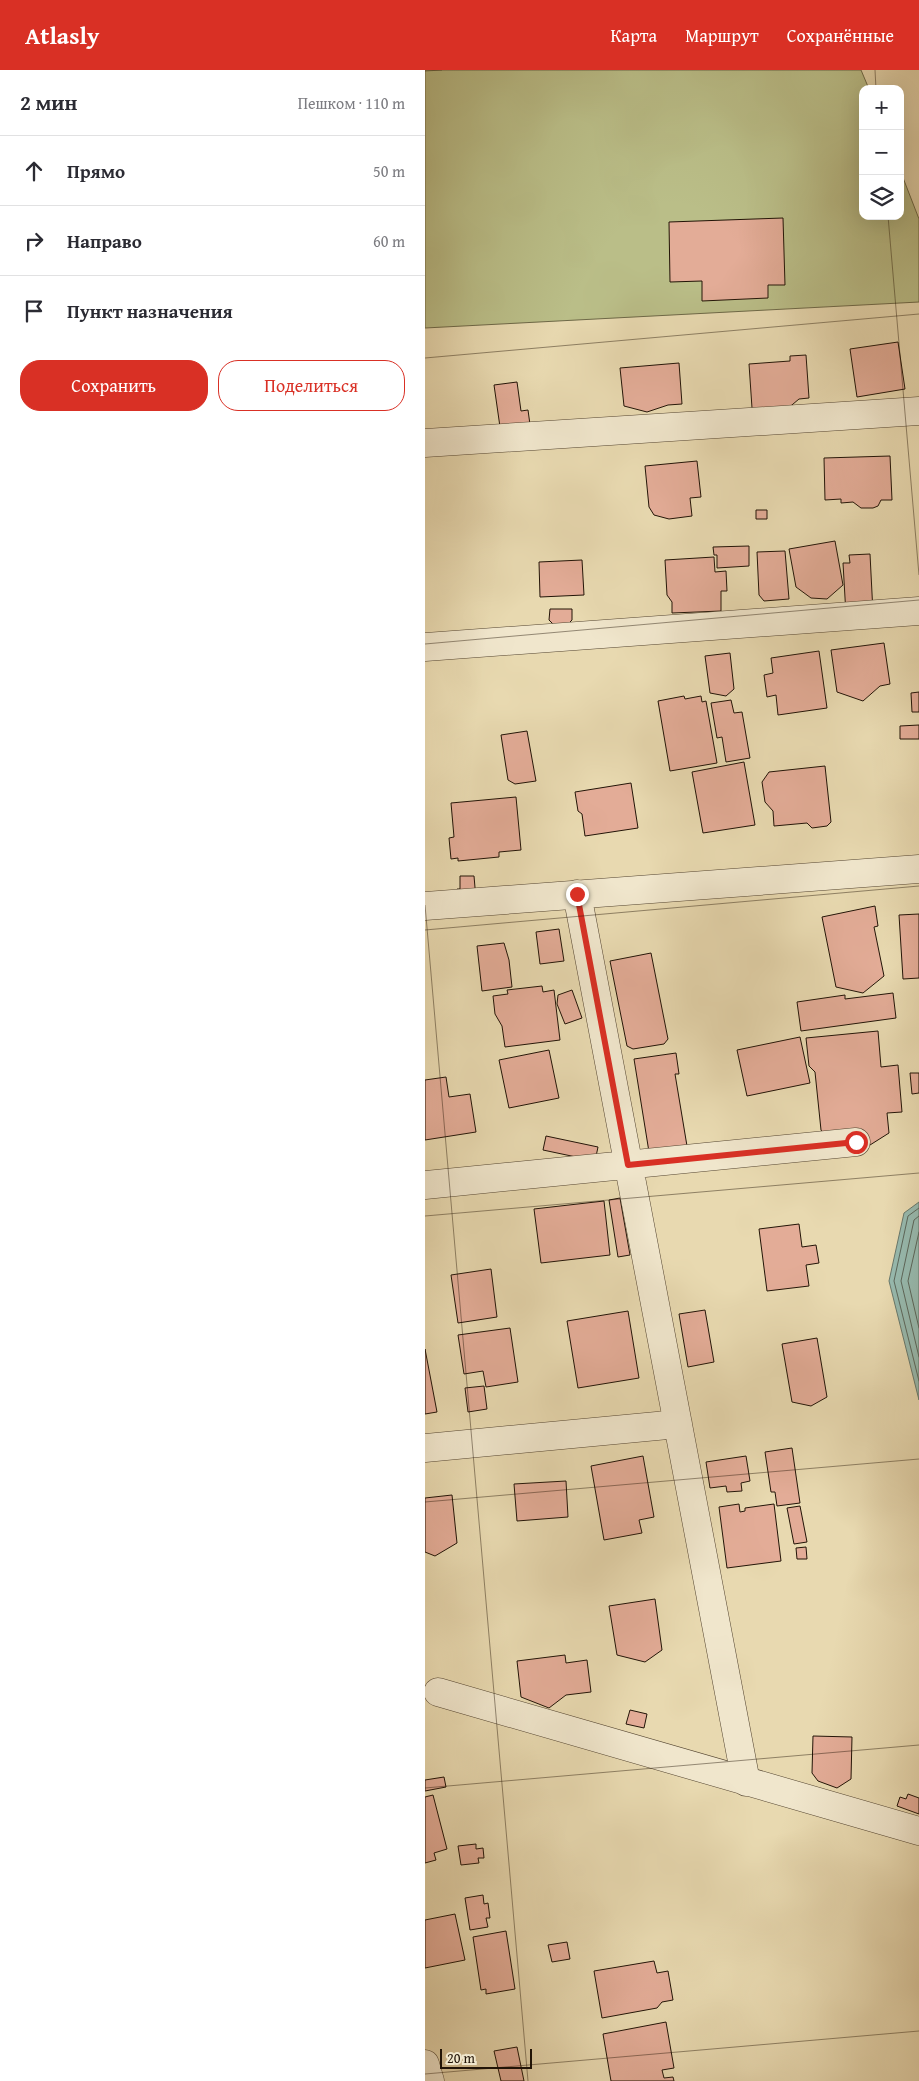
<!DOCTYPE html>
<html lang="ru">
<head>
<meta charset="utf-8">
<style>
  :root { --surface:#fff; --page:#f2f2f3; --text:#2b2b33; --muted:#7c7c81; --line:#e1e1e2; --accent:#d93025 }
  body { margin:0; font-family:"Gentium Book Plus",serif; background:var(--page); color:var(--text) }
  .controls { position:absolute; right:15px; top:15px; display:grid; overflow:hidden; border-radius:10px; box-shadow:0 5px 20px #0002 }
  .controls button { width:45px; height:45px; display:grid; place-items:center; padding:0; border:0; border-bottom:1px solid var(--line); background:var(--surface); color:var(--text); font:25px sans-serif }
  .scale { position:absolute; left:15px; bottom:12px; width:92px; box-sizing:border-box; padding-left:5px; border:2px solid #221407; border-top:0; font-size:14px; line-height:18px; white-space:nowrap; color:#221407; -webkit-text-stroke:4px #f0e6cc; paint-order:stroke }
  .stop { position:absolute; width:15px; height:15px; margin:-11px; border:4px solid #d93025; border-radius:50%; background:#fff }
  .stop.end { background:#d93025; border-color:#fff; box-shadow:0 1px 5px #0008 }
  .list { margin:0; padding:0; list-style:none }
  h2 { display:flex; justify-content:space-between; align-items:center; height:65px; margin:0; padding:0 20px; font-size:21px }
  h2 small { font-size:16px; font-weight:400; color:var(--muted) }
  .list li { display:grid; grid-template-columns:32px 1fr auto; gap:15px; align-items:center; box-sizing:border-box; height:70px; padding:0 20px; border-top:1px solid var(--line) }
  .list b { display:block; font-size:19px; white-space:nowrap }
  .list em { font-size:16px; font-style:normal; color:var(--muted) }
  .actions { display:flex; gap:10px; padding:15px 20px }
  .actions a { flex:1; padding:11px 0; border:1px solid var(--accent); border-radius:20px; text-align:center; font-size:18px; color:var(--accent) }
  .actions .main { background:var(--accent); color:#fff }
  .icon { flex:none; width:28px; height:28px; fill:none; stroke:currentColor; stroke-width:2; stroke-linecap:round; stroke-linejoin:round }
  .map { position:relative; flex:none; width:494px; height:2011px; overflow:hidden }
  header { display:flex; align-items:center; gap:30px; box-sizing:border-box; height:70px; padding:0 25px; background:var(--accent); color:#fff }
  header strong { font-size:24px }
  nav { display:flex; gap:28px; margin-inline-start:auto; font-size:18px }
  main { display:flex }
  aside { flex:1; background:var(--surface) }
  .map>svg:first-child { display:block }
  .green { fill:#babe88; stroke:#6e6948 }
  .water { fill:#97baaf; stroke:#68786c }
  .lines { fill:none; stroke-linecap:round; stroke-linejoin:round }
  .shore { stroke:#5c675b; stroke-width:1 }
  .building { fill:#e3ac97; stroke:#221407 }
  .minor-casing { stroke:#544531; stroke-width:29 }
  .minor { stroke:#f0e6cc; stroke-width:28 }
  .route { stroke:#d93025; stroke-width:6 }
  .ticks { fill:none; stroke:#221407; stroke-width:1; stroke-opacity:0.45 }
</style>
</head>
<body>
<header>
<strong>Atlasly</strong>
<nav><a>Карта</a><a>Маршрут</a><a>Сохранённые</a></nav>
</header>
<main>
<aside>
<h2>2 мин<small>Пешком · 110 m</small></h2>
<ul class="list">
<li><svg class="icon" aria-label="ahead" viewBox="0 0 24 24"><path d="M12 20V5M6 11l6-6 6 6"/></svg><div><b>Прямо</b></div><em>50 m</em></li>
<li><svg class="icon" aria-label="right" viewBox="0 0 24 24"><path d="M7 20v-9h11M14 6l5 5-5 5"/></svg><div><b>Направо</b></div><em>60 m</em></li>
<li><svg class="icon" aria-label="arrive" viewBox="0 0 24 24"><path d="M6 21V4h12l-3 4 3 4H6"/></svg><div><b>Пункт назначения</b></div></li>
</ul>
<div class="actions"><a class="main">Сохранить</a><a>Поделиться</a></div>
</aside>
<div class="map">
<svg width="494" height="2011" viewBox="0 0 494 2011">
  <rect width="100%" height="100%" fill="#e8d9b0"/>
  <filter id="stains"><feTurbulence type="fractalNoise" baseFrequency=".004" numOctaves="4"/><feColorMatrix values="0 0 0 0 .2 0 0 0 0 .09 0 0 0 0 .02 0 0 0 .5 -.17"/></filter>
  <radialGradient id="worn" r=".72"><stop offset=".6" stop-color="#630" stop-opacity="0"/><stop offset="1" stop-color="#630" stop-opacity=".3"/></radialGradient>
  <path class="green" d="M0 0H436L444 19H438V146H475V100L494 149V232L0 258Z"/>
  <path class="water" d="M494 1132V1330L464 1211 479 1143Z"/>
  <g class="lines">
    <path class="shore" d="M494 1138 483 1146 469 1211 494 1311
      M494 1146 489 1150 476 1211 494 1287
      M494 1162 483 1211 494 1258"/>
  </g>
  <path class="building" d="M358 148 360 215H343V228L277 231V211L245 212 244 152Z
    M473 272 480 319 432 327 425 279Z
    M381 285 384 328 374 329 355 345 327 338 324 294 365 291V286Z
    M254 293 257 334 243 335 222 342 199 336 195 298Z
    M92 312 96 341 103 340 106 362 76 364 69 315Z
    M465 386 467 430H456L453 436 448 438H436L428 432 416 433V429L400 430 399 388Z
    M272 391 276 427 265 428 267 446 244 449 229 445 224 437 220 396Z
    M331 440H342V449H331Z
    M410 471 418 515 402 529 386 528 371 517 364 479Z
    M324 476V496L292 498V485H289L288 477Z
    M360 481 364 529 339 531 334 525 332 482Z
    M445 484 448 543 421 545 418 493H425L424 485Z
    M289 487 290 502 301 501 302 521H296V541L247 543V532L242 525 240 490Z
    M157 490 159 525 115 527 114 492Z
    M125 539H147V550L143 554 129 555 124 550Z
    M459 573 465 614 455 616 438 631 412 622 406 580Z
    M394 581 402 638 353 645 351 625 342 627 339 605 348 603 346 588Z
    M305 583 309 619 301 626 285 623 280 586Z
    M494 622V642H487L486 623Z
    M259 626 260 629 276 626 277 632 281 631 292 693 245 701 233 631Z
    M306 630 309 643 317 642 325 688 301 692 297 667 292 668 286 633Z
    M494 655V669H475V656Z
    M102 661 111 711 90 714 83 710 76 665Z
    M319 692 330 755 278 763 267 702Z
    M400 696 406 752 402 756 387 758 382 753 349 756 348 741 340 732 337 712 344 702Z
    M206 713 213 758 160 766 157 744 153 741 150 722Z
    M91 727 96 780 74 782V787L33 791V788L26 789 24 768 29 767 26 733Z
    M35 806H49L51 829 33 825 32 819H35Z
    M450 836 453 856 449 857 459 906 438 923 411 917 397 847Z
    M494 844V908L478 909 474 845Z
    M134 859 139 891 115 894 111 862Z
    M79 873 84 890 87 917 57 921 52 876Z
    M226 883 243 969 239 974 208 979 202 976 185 891Z
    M117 916 118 922 129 920 135 970 80 977 77 956 70 944 68 926 83 924 82 920Z
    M147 920 157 948 140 954 132 934 133 925Z
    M468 923 471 948 376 961 372 932 420 925V929Z
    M453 961 456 997 473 995 477 1042 462 1043 464 1063 445 1075 422 1063H398L396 1060 390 1002 384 996 381 968Z
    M375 967 385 1013 322 1026 312 980Z
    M124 980 134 1028 84 1038 74 990Z
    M251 983 254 1004H250L262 1076 224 1082 209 989Z
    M485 1003H494V1023L487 1024Z
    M21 1007 24 1027 45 1024 51 1062 0 1070V1010Z
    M121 1066 173 1077 170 1091 118 1080Z
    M195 1128 205 1185 193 1187 184 1130Z
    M179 1131 185 1185 116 1193 109 1139Z
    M374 1154 377 1177 391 1175 394 1193 381 1195 384 1216 342 1221 334 1159Z
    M66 1199 72 1247 33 1253 26 1205Z
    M280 1240 289 1292 263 1297 254 1244Z
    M203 1241 214 1308 153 1318 142 1251Z
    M85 1258 93 1312 61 1317 58 1301 39 1304 33 1265Z
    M392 1268 402 1327 386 1336 367 1332 357 1274Z
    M0 1279 12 1342 0 1344Z
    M59 1316 62 1339 43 1342 40 1318Z
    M367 1378 375 1433 352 1436 350 1422H346L340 1382Z
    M218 1386 229 1447 214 1450 217 1463 179 1470 166 1396Z
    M321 1386 325 1411 316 1413 317 1421 302 1422 301 1416 285 1418 281 1392Z
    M141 1411 143 1447 92 1451 89 1414Z
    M27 1425 32 1473 10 1486 0 1482V1428Z
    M314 1434 315 1442 320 1441V1438L349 1434 356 1491 302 1498 294 1437Z
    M375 1436 382 1472 369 1474 362 1438Z
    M381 1477 382 1489H372L371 1478Z
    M230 1529 237 1580 220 1592 192 1585 184 1536Z
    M140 1585 141 1593 162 1590 166 1622 141 1625 124 1638 96 1627 92 1591Z
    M205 1640 222 1644 219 1658 201 1654Z
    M388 1666 427 1667 426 1709 412 1718 393 1711 387 1703Z
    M19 1707 21 1717 0 1721V1710Z
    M483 1724 494 1728V1744L472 1736 475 1727 481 1729Z
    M8 1725 22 1779 9 1783 11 1790 0 1793V1727Z
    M51 1774V1779L58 1778 59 1788H53L54 1793 36 1795 33 1776Z
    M58 1825 59 1834 63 1833 65 1848H61L63 1857 45 1860 40 1828Z
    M30 1844 40 1890 0 1898V1850Z
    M81 1861 90 1919 61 1924V1919L56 1920 48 1867Z
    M142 1872 145 1889 127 1892 123 1875Z
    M229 1891 232 1903 243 1901 248 1930 237 1932 232 1938 177 1948 169 1901Z
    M241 1952 249 1998 237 2000 239 2008 248 2007 249 2011H186L178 1964Z
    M92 1977 99 2011H76L69 1981Z"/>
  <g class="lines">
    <defs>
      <path id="minor" d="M0 373 494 341
        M0 577 494 541
        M152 824 321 1712
        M0 836 494 799
        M0 1115 431 1072
        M0 1378 253 1354
        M13 1622 494 1761
        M0 1994 5 2011"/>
    </defs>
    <use href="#minor" class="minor-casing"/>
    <use href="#minor" class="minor"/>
  </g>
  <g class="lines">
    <path class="route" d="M152 824 203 1095 431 1072"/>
  </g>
  <path class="ticks" d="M450 0 451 19M0 1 17 0M463 146 494 505M0 288 494 244M0 574 494 530M0 835 103 2011M0 860 494 816M0 1146 494 1103M0 1432 494 1389M0 1718 494 1675M0 2004 494 1961"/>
  <rect width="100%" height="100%" filter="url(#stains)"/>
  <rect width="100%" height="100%" fill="url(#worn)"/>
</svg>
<div class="controls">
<button>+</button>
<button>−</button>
<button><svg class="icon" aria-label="layers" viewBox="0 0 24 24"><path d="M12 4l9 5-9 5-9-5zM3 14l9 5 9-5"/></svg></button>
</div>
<div class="scale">20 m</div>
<div class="stop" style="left:431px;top:1072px"></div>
<div class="stop end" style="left:152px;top:824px"></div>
</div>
</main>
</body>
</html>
